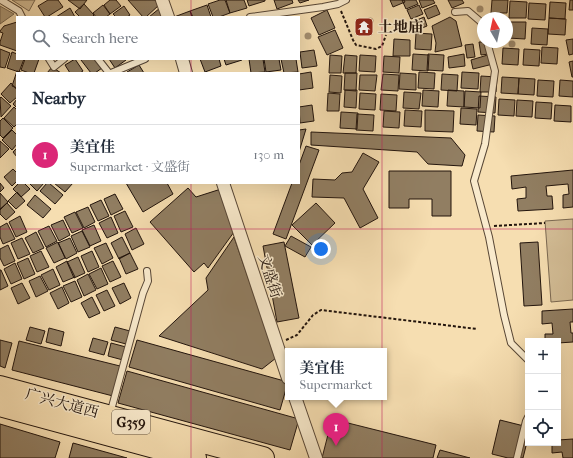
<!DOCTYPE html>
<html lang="en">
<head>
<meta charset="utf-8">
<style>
  :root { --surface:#fff; --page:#f6f6f7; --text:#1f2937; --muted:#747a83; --line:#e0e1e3; --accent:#db2777 }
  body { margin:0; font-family:"IM FELL French Canon","Noto Serif SC",serif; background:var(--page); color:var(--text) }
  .controls { position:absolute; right:12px; bottom:12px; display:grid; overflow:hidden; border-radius:0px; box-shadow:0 4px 16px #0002 }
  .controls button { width:36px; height:36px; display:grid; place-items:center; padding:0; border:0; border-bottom:1px solid var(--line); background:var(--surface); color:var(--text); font:20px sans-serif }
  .compass { position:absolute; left:477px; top:12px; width:36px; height:36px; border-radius:50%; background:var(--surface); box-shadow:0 4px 16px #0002; rotate:351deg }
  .you { position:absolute; left:321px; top:249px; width:14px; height:14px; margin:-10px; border:3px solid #fff; border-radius:50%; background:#1a73e8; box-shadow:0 0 0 6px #1a73e833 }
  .badge { display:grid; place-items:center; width:26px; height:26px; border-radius:50%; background:var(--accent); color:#fff; font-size:13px; font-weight:700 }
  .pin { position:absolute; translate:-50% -33px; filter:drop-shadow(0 1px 2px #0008) }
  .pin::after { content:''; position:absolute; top:21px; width:14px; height:12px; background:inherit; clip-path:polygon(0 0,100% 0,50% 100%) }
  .popup { position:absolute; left:285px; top:348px; width:102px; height:52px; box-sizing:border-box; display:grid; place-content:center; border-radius:0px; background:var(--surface); filter:drop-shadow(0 1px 3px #0005); font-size:13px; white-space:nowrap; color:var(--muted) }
  .popup b { font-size:15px; color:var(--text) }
  .popup::after { content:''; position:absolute; left:50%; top:100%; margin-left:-8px; border:8px solid transparent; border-top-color:var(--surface) }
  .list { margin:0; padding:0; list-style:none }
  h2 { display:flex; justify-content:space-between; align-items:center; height:52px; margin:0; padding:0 16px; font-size:17px }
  h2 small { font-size:13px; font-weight:400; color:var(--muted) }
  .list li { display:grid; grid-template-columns:26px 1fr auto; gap:12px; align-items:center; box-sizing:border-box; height:60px; padding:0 16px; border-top:1px solid var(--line) }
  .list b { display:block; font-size:15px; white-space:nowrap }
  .list p { margin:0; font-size:13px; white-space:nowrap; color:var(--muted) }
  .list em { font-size:13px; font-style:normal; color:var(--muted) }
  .icon { flex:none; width:22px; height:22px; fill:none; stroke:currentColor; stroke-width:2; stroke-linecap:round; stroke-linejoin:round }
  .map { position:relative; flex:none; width:573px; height:458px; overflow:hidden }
  .search { position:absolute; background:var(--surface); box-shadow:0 4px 16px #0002; left:16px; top:16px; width:284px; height:44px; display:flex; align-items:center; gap:10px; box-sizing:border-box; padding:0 14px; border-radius:0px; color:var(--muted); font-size:15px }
  .panel { position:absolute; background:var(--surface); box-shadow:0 4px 16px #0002; left:16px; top:72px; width:284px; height:112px; border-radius:0px }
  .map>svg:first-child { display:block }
  .green { fill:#d2bc95; stroke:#7a6851 }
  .water { fill:#ae9a79; stroke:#76654e }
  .building { fill:#917e62; stroke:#23150d }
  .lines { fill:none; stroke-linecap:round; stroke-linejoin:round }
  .lane-casing { stroke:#584736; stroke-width:8 }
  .street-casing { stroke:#584736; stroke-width:14 }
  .highway-casing { stroke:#23150d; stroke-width:24 }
  .path { stroke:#23150d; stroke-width:2; stroke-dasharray:3 2; stroke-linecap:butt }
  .lane { stroke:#f9eacc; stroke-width:6 }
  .street { stroke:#f9eacc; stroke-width:12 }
  .highway { stroke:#f6deb1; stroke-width:22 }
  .tree { fill:#a48f71 }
  .grid { fill:none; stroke:#c2185b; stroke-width:1; stroke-opacity:0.55 }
  .labels { text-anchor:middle; stroke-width:3; stroke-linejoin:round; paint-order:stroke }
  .shield { fill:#f9eacc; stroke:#635546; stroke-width:1 }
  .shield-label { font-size:14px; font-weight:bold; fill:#23150d }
  .poi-label { font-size:15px; font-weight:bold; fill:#23150d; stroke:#f9eacc; text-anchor:start }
  .street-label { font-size:15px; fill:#23150d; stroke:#f9eacc }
</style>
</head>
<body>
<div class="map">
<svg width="573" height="458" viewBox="0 0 573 458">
  <rect width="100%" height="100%" fill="#f6deb1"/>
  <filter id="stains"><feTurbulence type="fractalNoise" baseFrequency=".005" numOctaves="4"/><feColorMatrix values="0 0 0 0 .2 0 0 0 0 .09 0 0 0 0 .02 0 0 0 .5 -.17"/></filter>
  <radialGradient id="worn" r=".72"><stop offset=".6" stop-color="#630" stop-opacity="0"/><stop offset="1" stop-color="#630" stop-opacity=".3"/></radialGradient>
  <path class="green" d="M12 0H35L29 11Z
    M573 219V300L551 302 545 221Z"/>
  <path class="water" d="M0 6 14 14 0 24Z"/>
  <path class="building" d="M48 0H58L63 7 47 17H45L38 6Z
    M68 0H87L80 9Z
    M110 0H116L121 6 110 14 104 5Z
    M128 0H155L159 5 146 17H143Z
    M220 0H225L230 13 219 17H213L208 4Z
    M226 0H244L247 8 230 13Z
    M247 0H265V1L249 6Z
    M274 0H292L293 3 277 9Z
    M298 0H309L300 3Z
    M390 0H404L405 2 393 7Z
    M402 0H416L418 4 406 9Z
    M419 0H433L435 3 422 8Z
    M448 0H462L464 3 452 8Z
    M492 0H508L507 13H491Z
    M570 0H573V10H569Z
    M510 1 527 2 526 18H509Z
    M550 2 566 3 565 19 549 18Z
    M529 3 546 4 545 20 528 19Z
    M84 4 94 15 92 17H80L75 12Z
    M103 5 110 14 106 17H96L93 13Z
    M207 5 211 17H193L190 11Z
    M419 5 423 14 411 19 407 10Z
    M436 5 440 14 428 19 424 10Z
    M124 6 130 15 127 17H116L113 14Z
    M70 8 75 17H56Z
    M160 8 165 17H149Z
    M327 10 335 28 319 35 311 18Z
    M190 11 192 17H174Z
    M424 17 427 26 415 31 412 22Z
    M450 17 456 21 462 46 435 52 436 43 432 26Z
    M549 18 566 19 565 35 548 34Z
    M17 22V51L0 45V42L3 33 0 32V31L4 26Z
    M509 22H526L525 39 508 38Z
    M532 28 548 29 547 45 531 44Z
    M335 30 343 48 327 55 318 37Z
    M416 33 432 34 431 50 415 49Z
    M394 39 410 40V56H393Z
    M573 39V54L569 55 566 40Z
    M479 42H488L489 54 481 55Z
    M473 44 475 57 467 58 465 45Z
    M542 47 558 48 557 64 541 63Z
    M503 48 519 49 518 65 502 64Z
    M0 49 10 53 5 68 0 67Z
    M524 49 540 50 539 66 523 65Z
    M314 50 317 66 302 68 300 52Z
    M12 52 17 54V59H24L19 72 7 68Z
    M413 54 429 55 428 71 412 70Z
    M428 54 444 55 443 71 427 70Z
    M464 54 465 66 449 68 448 57Z
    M491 54 493 64 473 69 471 60Z
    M330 55 342 56 341 73H329Z
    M345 55 357 56 356 73H343Z
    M360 55 376 56 375 72 359 71Z
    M384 56 400 57 399 73 383 72Z
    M25 59H39L34 73H29L21 70Z
    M75 59 83 71 80 73H70L65 65Z
    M83 59H95L102 68 95 73H91L81 60Z
    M109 59H125L126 60 115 68Z
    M200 59H219L221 66 205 72Z
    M224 59H242V60L226 65Z
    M249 59H263L265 72 251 73Z
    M264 59H279L281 70 266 72Z
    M281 59H296L298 72 284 73Z
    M573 61V77H572L569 62Z
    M139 65 144 73H127V72Z
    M52 67 61 73H47Z
    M17 71 24 73H17V88L12 86Z
    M311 72 313 88 299 90V74Z
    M419 72 435 73 434 89 418 88Z
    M462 72 479 73 478 89 461 88Z
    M345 73H357L356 91 344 90Z
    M400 73 416 74V90L399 89Z
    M383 74 399 75 398 91 381 90Z
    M442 74 458 75 457 91 441 90Z
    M330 75 342 76 341 93 329 92Z
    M360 75H377L375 91 359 90Z
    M481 76 497 77 496 92H480Z
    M502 77 519 78 518 94 501 93Z
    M519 78 535 79 534 95 518 94Z
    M538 80 554 81 553 97 537 96Z
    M560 80 573 81V97L559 96Z
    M11 83 17 90V97L10 103 1 94Z
    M345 90H357L356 108 344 107Z
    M423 90 439 91 438 107 422 106Z
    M448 90 464 91V107L447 106Z
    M465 91 481 92 480 108 464 107Z
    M404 92 421 93 419 109 403 108Z
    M328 93 340 94 339 111H327Z
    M360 93 376 94 375 110 359 109Z
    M381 94 397 95 396 111 380 110Z
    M479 96 496 97 495 113 478 112Z
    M1 97 11 106 1 117 0 98Z
    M17 99V108L13 104Z
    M499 99 515 100 514 116 498 115Z
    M517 100 533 101 532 117 516 116Z
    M536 102 552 103 551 119 535 118Z
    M312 105 314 121 300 123 299 107Z
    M555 105 571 106V122L554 121Z
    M14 107 17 110V124L14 127 4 118Z
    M461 108 477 109 476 125 460 124Z
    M405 110 422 111 421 127 404 126Z
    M425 110 454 111 453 132 425 131Z
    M384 111 400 112 399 128 383 127Z
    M341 112 358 113 357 129 340 128Z
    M357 114 374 115 373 131 356 130Z
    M478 115 495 116 494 132 477 131Z
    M3 118 13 128 3 138 0 135V121Z
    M306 129 299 152V130Z
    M12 130 17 135V144L12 150 2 140Z
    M311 132 451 138 465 155 462 166 428 164 417 152 311 145Z
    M0 141 9 149 0 158Z
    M306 146 319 150 286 239 273 234 292 183H299V165Z
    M17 148V157L13 152Z
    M363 153 379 162 363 189 378 218 360 228 344 198 312 197 313 179 335 180 342 173 352 172Z
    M13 169 17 173V181L12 186 4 177Z
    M573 170V207L563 208V195L569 194 568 184 546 186 547 196H552L553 209 518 211 517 199 526 198V187L512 189 511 176Z
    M389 171H451V216H432V199H409V208H389Z
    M0 183 4 188 0 192Z
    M19 183H24L30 189 21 197 13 189Z
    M29 183H44L37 191Z
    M47 183H49L63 195 55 204 40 191Z
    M54 183H73L65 192Z
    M126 183H167L173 194 143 212Z
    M188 188 196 197 221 189 234 232 208 268 204 263 194 272 150 222Z
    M17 192 25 201 16 209 8 201Z
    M0 193 8 202 0 209Z
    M115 194 123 209 111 215 104 199Z
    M35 195 51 209 43 218 27 205Z
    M101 200 109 216 98 221 90 205Z
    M7 203 15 212 6 220 0 214V210Z
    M316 203 335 223 312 245 292 225Z
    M88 207 95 222 84 228 76 212Z
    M125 211 133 227 121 232 114 216Z
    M75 212 83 228 72 233 64 217Z
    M20 216 27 232 16 237 9 222Z
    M111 217 118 233 107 238 99 223Z
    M63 220 70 235 59 241 51 225Z
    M7 223 15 239 3 244 0 237V227Z
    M94 225 101 241 90 246 82 230Z
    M49 226 57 241 46 247 38 231Z
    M136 228 144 244 132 250 125 234Z
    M82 231 90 247 78 252 71 236Z
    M36 232 44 248 33 253 25 238Z
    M291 236 311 247 305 257 285 246Z
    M122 237 130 253 119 259 111 243Z
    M234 237 276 358 262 369 159 336 208 290 206 278Z
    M22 238 30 254 18 259 11 243Z
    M70 238 77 253 66 259 58 243Z
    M58 242 65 258 54 263 46 248Z
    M284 242 299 318 277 322 263 246Z
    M538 242 542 305 524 306 520 243Z
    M106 243 113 258 102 264 94 248Z
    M8 245 15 261 4 266 0 258V249Z
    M41 251 49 267 37 272 30 256Z
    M92 251 99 267 88 272 81 256Z
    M130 253 138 269 126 274 119 258Z
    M78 257 85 273 74 278 67 262Z
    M28 258 35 274 24 279 17 263Z
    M67 261 75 277 63 282 56 267Z
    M113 261 121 277 110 282 102 266Z
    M15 263 22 279 11 284 4 269Z
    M101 268 108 284 97 289 89 274Z
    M53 269 60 285 49 290 41 275Z
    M0 270H1L8 286 0 290Z
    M88 274 96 290 84 296 77 280Z
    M40 276 48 291 36 297 29 281Z
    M75 281 82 297 71 302 63 286Z
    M22 283 30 298 18 304 11 288Z
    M124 283 131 298 120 304 112 288Z
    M62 287 69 303 58 309 50 293Z
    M107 290 115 306 104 311 96 295Z
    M92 297 100 313 89 318 81 303Z
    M573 309V322H570L571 333H573V342L558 343V341H545V334H553L552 323 542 324V311Z
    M30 327 45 331 41 344 26 340Z
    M115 327 130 331 126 344 111 340Z
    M49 328 64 332 61 346 46 342Z
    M93 338 108 342 104 355 89 351Z
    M0 340 12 343 5 368 0 366Z
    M137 340 288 382 280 410 129 367Z
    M19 341 120 366 113 396 12 370Z
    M111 343 126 347 123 360 108 356Z
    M127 371 299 419 290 450 118 403Z
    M332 419 436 445 433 458H322Z
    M500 420 528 427V438L523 458H508L492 454Z
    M0 424 60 442 55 458H0Z
    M573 439V458H563L562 452 552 453V443H558V440Z
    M73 443 127 458H69Z
    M440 450 470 458H437Z"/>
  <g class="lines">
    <defs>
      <path id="lane" d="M1 0 19 11 22 17
        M455 12 468 11 481 22 483 28
        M250 17 323 7 338 4 346 0
        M487 42 495 71 485 144 474 181 489 237 504 315 511 343 528 360
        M49 59 54 67 64 59
        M98 59 109 73
        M111 73 145 59
        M110 414 143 293 148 281 147 271
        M517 458 526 421 528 417"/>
      <path id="street" d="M162 0 168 17
        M182 59 186 73
        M223 183 288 378
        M295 397 316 458"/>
      <path id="highway" d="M0 387 263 458
        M0 405 195 458"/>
    </defs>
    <use href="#lane" class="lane-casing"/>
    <use href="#street" class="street-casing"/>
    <use href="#highway" class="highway-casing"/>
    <path class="path" d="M341 11 353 40 356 45 376 49 382 46 386 35
      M494 226 545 223
      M286 340 297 335 313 315 321 310 477 329"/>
    <use href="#lane" class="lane"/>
    <use href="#street" class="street"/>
    <use href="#highway" class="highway"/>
  </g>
  <g class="tree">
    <circle cx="480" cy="9" r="3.5"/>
    <circle cx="370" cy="21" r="3.5"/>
    <circle cx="308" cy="36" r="3.5"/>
    <circle cx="512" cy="44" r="3.5"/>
  </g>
  <path class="grid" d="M191 0V17M382 0V458M191 59V73M191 183V458M0 229H573"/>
  <defs>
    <symbol id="temple-square" viewBox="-11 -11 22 22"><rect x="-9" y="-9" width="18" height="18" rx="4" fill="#8f2418" stroke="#f9eacc"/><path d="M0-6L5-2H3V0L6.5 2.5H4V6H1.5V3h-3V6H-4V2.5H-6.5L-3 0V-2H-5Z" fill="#fff"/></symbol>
  </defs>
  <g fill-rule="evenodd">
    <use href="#temple-square" x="353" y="16" width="22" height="22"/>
  </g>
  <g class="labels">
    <rect class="shield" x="112" y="410" width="38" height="24" rx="3"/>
    <g class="shield-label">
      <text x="131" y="427">G359</text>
    </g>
    <g class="poi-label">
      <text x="378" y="32">土地庙</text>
    </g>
    <g class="street-label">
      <text transform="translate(270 276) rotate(72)" y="5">文盛街</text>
      <text transform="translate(62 403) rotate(15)" y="5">广兴大道西</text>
    </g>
  </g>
  <rect width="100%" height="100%" filter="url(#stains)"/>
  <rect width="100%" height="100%" fill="url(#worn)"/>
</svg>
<div class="controls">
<button>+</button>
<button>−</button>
<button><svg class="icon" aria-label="locate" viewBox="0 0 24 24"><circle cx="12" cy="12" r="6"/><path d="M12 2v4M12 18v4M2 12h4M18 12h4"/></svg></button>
</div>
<svg class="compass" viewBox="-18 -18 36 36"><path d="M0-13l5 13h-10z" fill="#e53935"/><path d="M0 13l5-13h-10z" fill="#747a83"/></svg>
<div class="you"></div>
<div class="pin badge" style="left:336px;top:446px">1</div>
<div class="popup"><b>美宜佳</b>Supermarket</div>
<div class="search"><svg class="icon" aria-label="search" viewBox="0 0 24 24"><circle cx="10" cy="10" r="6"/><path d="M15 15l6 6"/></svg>Search here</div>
<section class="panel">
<h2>Nearby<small></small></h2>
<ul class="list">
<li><span class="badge">1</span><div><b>美宜佳</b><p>Supermarket · 文盛街</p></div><em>130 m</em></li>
</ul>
</section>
</div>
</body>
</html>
